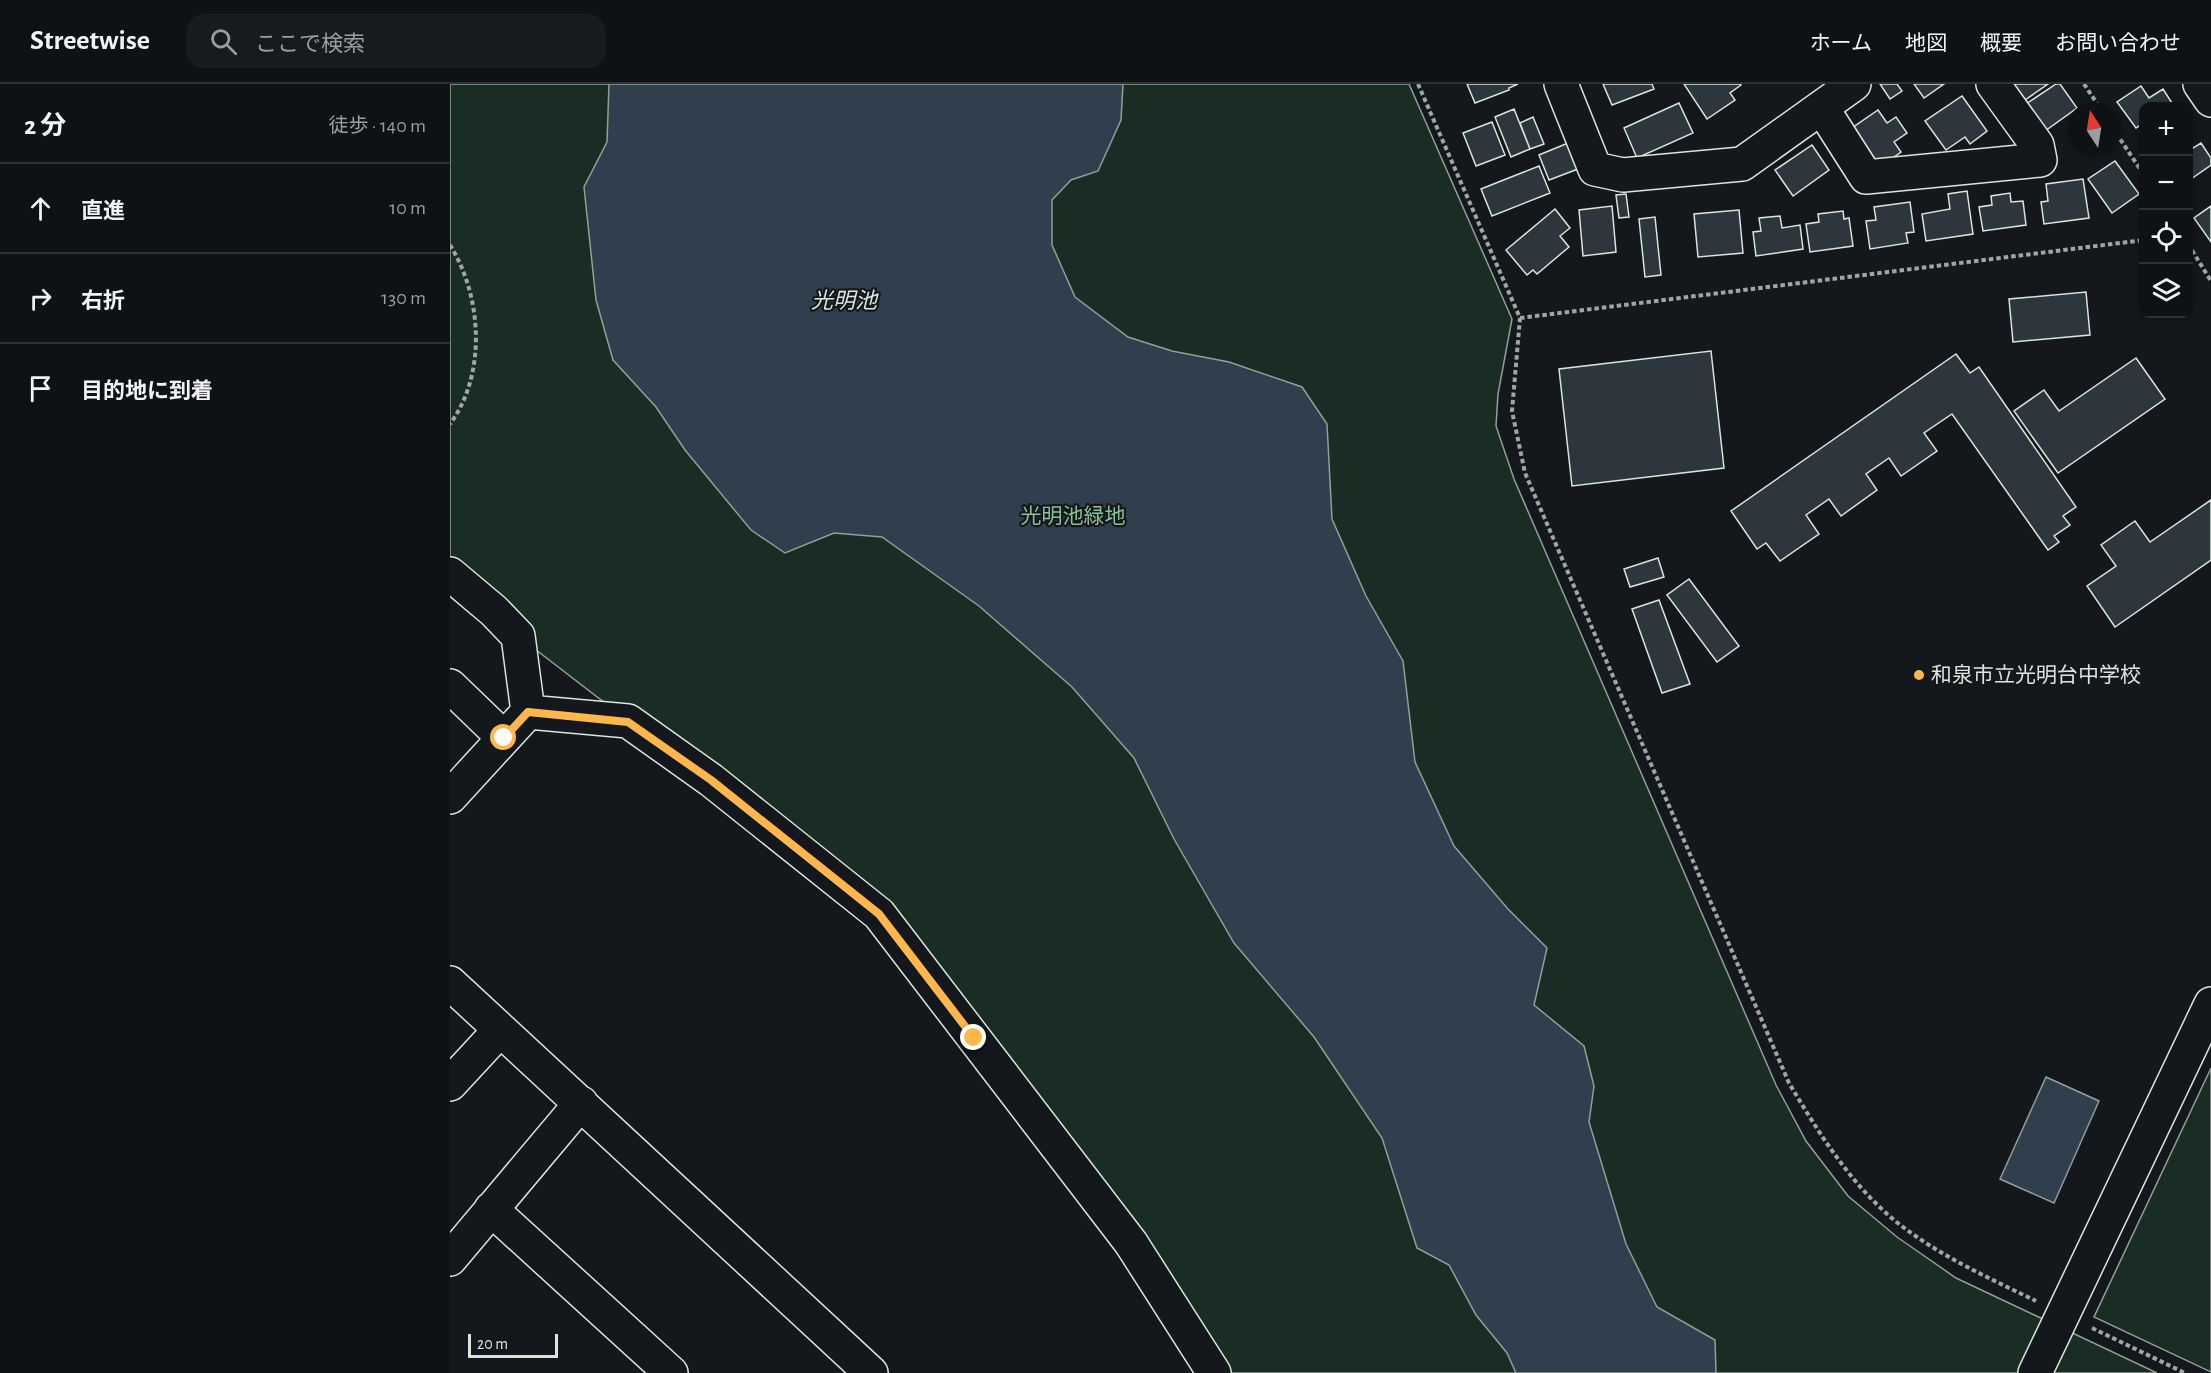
<!DOCTYPE html>
<html lang="ja">
<head>
<meta charset="utf-8">
<style>
  :root { --surface:#0f1215; --page:#181b1e; --text:#f1f3f6; --muted:#9b9ea0; --line:#2f3234 }
  body { margin:0; font-family:"Alegreya Sans","Noto Sans JP",sans-serif; background:var(--page); color:var(--text) }
  .controls { position:absolute; right:18px; top:18px; display:grid; overflow:hidden; border-radius:12px; box-shadow:0 3px 9px #0003 }
  .controls button { width:54px; height:54px; display:grid; place-items:center; padding:0; border:0; border-bottom:2px solid var(--line); background:var(--surface); color:var(--text); font:30px sans-serif }
  .compass { position:absolute; left:1617px; top:18px; width:54px; height:54px; border-radius:50%; background:var(--surface); box-shadow:0 3px 9px #0003; rotate:348deg }
  .scale { position:absolute; left:18px; bottom:15px; width:90px; box-sizing:border-box; padding-left:6px; border:3px solid #d8e6dc; border-top:0; font-size:16px; line-height:21px; white-space:nowrap; color:#d8e6dc; -webkit-text-stroke:4px #14181c; paint-order:stroke }
  .stop { position:absolute; width:18px; height:18px; margin:-14px; border:4px solid #ffb74d; border-radius:50%; background:#fff }
  .stop.end { background:#ffb74d; border-color:#fff; box-shadow:0 2px 6px #0008 }
  .list { margin:0; padding:0; list-style:none }
  h2 { display:flex; justify-content:space-between; align-items:center; height:78px; margin:0; padding:0 24px; font-size:26px }
  h2 small { font-size:20px; font-weight:400; color:var(--muted) }
  .list li { display:grid; grid-template-columns:39px 1fr auto; gap:18px; align-items:center; box-sizing:border-box; height:90px; padding:0 24px; border-top:2px solid var(--line) }
  .list b { display:block; font-size:22px; white-space:nowrap }
  .list em { font-size:20px; font-style:normal; color:var(--muted) }
  .icon { flex:none; width:33px; height:33px; fill:none; stroke:currentColor; stroke-width:2; stroke-linecap:round; stroke-linejoin:round }
  .map { position:relative; flex:none; width:1761px; height:1289px; overflow:hidden }
  header { display:flex; align-items:center; gap:36px; box-sizing:border-box; height:84px; padding:0 30px; background:var(--surface); border-bottom:2px solid var(--line) }
  header strong { font-size:28px }
  nav { display:flex; gap:33px; margin-inline-start:auto; font-size:21px }
  .search { width:420px; height:54px; background:var(--page); display:flex; align-items:center; gap:15px; box-sizing:border-box; padding:0 21px; border-radius:18px; color:var(--muted); font-size:22px }
  main { display:flex }
  aside { flex:1; background:var(--surface) }
  .map>svg:first-child { display:block }
  .green { fill:#1a2d24; stroke:#939e99; stroke-width:1.5 }
  .water { fill:#2f3f4d; stroke:#939e99; stroke-width:1.5 }
  .building { fill:#2c363c; stroke:#d8e6dc; stroke-width:1.5 }
  .lines { fill:none; stroke-linecap:round; stroke-linejoin:round }
  .minor-casing { stroke:#d8e6dc; stroke-width:36 }
  .path { stroke:#9da8a2; stroke-width:4; stroke-dasharray:4.5 3; stroke-linecap:butt }
  .minor { stroke:#14181c; stroke-width:33 }
  .route { stroke:#ffb74d; stroke-width:8 }
  .poi-dot { fill:#ffb74d; stroke:#14181c; stroke-width:2 }
  .labels { text-anchor:middle; stroke-width:4.5; stroke-linejoin:round; paint-order:stroke }
  .park-label { font-size:21px; fill:#8ac095; stroke:#14181c }
  .poi-label { font-size:21px; fill:#d8e6dc; stroke:#14181c; text-anchor:start }
  .water-label { font-size:22px; font-style:italic; fill:#d8e6dc; stroke:#14181c }
</style>
</head>
<body>
<header>
<strong>Streetwise</strong>
<div class="search"><svg class="icon" aria-label="search" viewBox="0 0 24 24"><circle cx="10" cy="10" r="6"/><path d="M15 15l6 6"/></svg>ここで検索</div>
<nav><a>ホーム</a><a>地図</a><a>概要</a><a>お問い合わせ</a></nav>
</header>
<main>
<aside>
<h2>2 分<small>徒歩 · 140 m</small></h2>
<ul class="list">
<li><svg class="icon" aria-label="ahead" viewBox="0 0 24 24"><path d="M12 20V5M6 11l6-6 6 6"/></svg><div><b>直進</b></div><em>10 m</em></li>
<li><svg class="icon" aria-label="right" viewBox="0 0 24 24"><path d="M7 20v-9h11M14 6l5 5-5 5"/></svg><div><b>右折</b></div><em>130 m</em></li>
<li><svg class="icon" aria-label="arrive" viewBox="0 0 24 24"><path d="M6 21V4h12l-3 4 3 4H6"/></svg><div><b>目的地に到着</b></div></li>
</ul>
</aside>
<div class="map">
<svg width="1761" height="1289" viewBox="0 0 1761 1289">
  <rect width="100%" height="100%" fill="#14181c"/>
  <path class="green" d="M0 0H959L1062 235 1048 310 1046 342 1064 395 1326 1001 1356 1057 1398 1112 1447 1153 1506 1194 1707 1289H764L429 830 68 552 0 490Z
    M1761 984V1288L1644 1233Z"/>
  <path class="water" d="M159 0H673L671 36 648 87 621 96 602 116V161L625 213 678 253 722 267 779 278 852 303 877 340 882 435 916 512 953 577 965 678 1004 762 1058 825 1097 864 1084 921 1134 962 1144 1002 1139 1038 1176 1160 1207 1223 1265 1256 1266 1289H1066L1057 1269 1026 1231 999 1181 967 1164 932 1054 864 953 784 859 724 755 684 674 622 603 529 522 432 453 384 449 335 469 301 446 235 366 206 323 163 276 146 216 134 103 157 58Z
    M1596 993 1649 1017 1604 1119 1550 1095Z"/>
  <path class="building" d="M1017 0H1068L1059 4V6L1025 19Z
    M1153 0H1202L1204 5 1162 21Z
    M1234 0H1290L1291 1 1280 9 1285 16 1257 35Z
    M1430 0H1447L1452 7 1440 15Z
    M1464 0H1494L1474 14Z
    M1564 0H1598L1575 16Z
    M1606 0H1610L1627 24 1595 47 1576 20Z
    M1691 2 1699 14 1713 5 1722 19 1716 22H1694V39L1686 44 1667 18Z
    M1512 12 1537 47 1520 60 1515 53 1496 66 1475 37Z
    M1229 19 1243 49 1187 74 1174 44Z
    M1064 25 1080 65 1061 73 1045 33Z
    M1428 26 1437 39 1446 33 1457 49 1444 58 1451 68 1427 85 1399 46Z
    M1083 33 1094 60 1080 65 1070 39Z
    M1042 38 1055 71 1026 82 1013 49Z
    M1118 59 1128 85 1099 96 1089 71Z
    M1751 59 1761 74V81L1741 95 1738 91V64L1740 66Z
    M1362 61 1379 86 1343 112 1325 86Z
    M1665 77 1689 110 1662 129 1638 95Z
    M1089 82 1100 109 1042 132 1031 105Z
    M1633 95 1639 134 1594 140 1591 118 1598 117 1596 100Z
    M1517 107 1523 150 1476 157 1472 130 1500 125 1498 110Z
    M1560 109 1561 118 1573 117 1576 141 1533 147 1529 123 1542 121 1541 112Z
    M1176 110 1179 133 1169 134 1166 111Z
    M1460 118 1464 148 1456 149 1458 159 1420 165 1416 137 1426 136 1424 123Z
    M1162 122 1166 168 1133 172 1129 126Z
    M1761 122V158L1744 134Z
    M1105 125 1120 144 1110 152 1119 163 1087 190 1083 186 1077 191 1056 166Z
    M1289 126 1293 169 1248 173 1244 130Z
    M1393 127 1394 135 1399 134 1403 162 1360 168 1356 140 1369 138 1368 130Z
    M1330 132 1332 144 1350 141 1353 165 1306 172 1303 148 1311 147 1309 134Z
    M1205 133 1211 191 1195 193 1189 135Z
    M1636 208 1640 251 1563 258 1559 215Z
    M1261 267 1274 384 1122 402 1109 285Z
    M1506 270 1520 289 1529 283 1626 423 1613 432 1620 441 1604 452 1609 458 1598 466 1502 330 1474 349 1487 367 1451 392 1439 374 1416 390 1427 406 1391 432 1379 415 1356 431 1369 450 1330 477 1316 459 1307 465 1281 427Z
    M1686 274 1715 315 1608 389 1564 327 1594 306 1609 327Z
    M1761 416V476L1665 543 1637 502 1666 482 1651 461 1685 437 1700 458Z
    M1208 474 1214 493 1180 503 1174 485Z
    M1239 495 1289 562 1267 578 1217 511Z
    M1209 516 1240 600 1212 609 1182 525Z"/>
  <g class="lines">
    <defs>
      <path id="minor" d="M1111 0 1145 85 1173 91 1292 80 1404 0
        M1750 0 1761 16
        M1372 24 1416 93 1590 76 1587 61 1543 0
        M0 490 44 527 68 552 78 628 0 713
        M0 602 54 654
        M78 628 178 637 261 696 429 830 681 1159 764 1289
        M0 899 421 1289
        M0 1000 50 946
        M41 1125 221 1289
        M0 1175 131 1019
        M1585 1289 1761 920"/>
    </defs>
    <use href="#minor" class="minor-casing"/>
    <path class="path" d="M968 0 1070 234 1062 327 1075 389 1339 999C1370 1051 1404 1106 1453 1143 1494 1174 1541 1195 1586 1217
      M1634 0 1652 27
      M1662 43 1694 91
      M1738 160 1761 197
      M0 161C32 212 37 290 0 340
      M1070 234 1694 156
      M1642 1244 1735 1289"/>
    <use href="#minor" class="minor"/>
  </g>
  <g class="lines">
    <path class="route" d="M54 654 78 628 178 638 261 696 429 830 524 954"/>
  </g>
  <circle class="poi-dot" cx="1469" cy="591" r="6"/>
  <g class="labels">
    <g class="park-label">
      <text x="623" y="439">光明池緑地</text>
    </g>
    <g class="poi-label">
      <text x="1481" y="598">和泉市立光明台中学校</text>
    </g>
    <g class="water-label">
      <text x="394" y="224">光明池</text>
    </g>
  </g>
</svg>
<div class="controls">
<button>+</button>
<button>−</button>
<button><svg class="icon" aria-label="locate" viewBox="0 0 24 24"><circle cx="12" cy="12" r="6"/><path d="M12 2v4M12 18v4M2 12h4M18 12h4"/></svg></button>
<button><svg class="icon" aria-label="layers" viewBox="0 0 24 24"><path d="M12 4l9 5-9 5-9-5zM3 14l9 5 9-5"/></svg></button>
</div>
<svg class="compass" viewBox="-18 -18 36 36"><path d="M0-13l5 13h-10z" fill="#e53935"/><path d="M0 13l5-13h-10z" fill="#9b9ea0"/></svg>
<div class="scale">20 m</div>
<div class="stop" style="left:54px;top:654px"></div>
<div class="stop end" style="left:524px;top:954px"></div>
</div>
</main>
</body>
</html>
